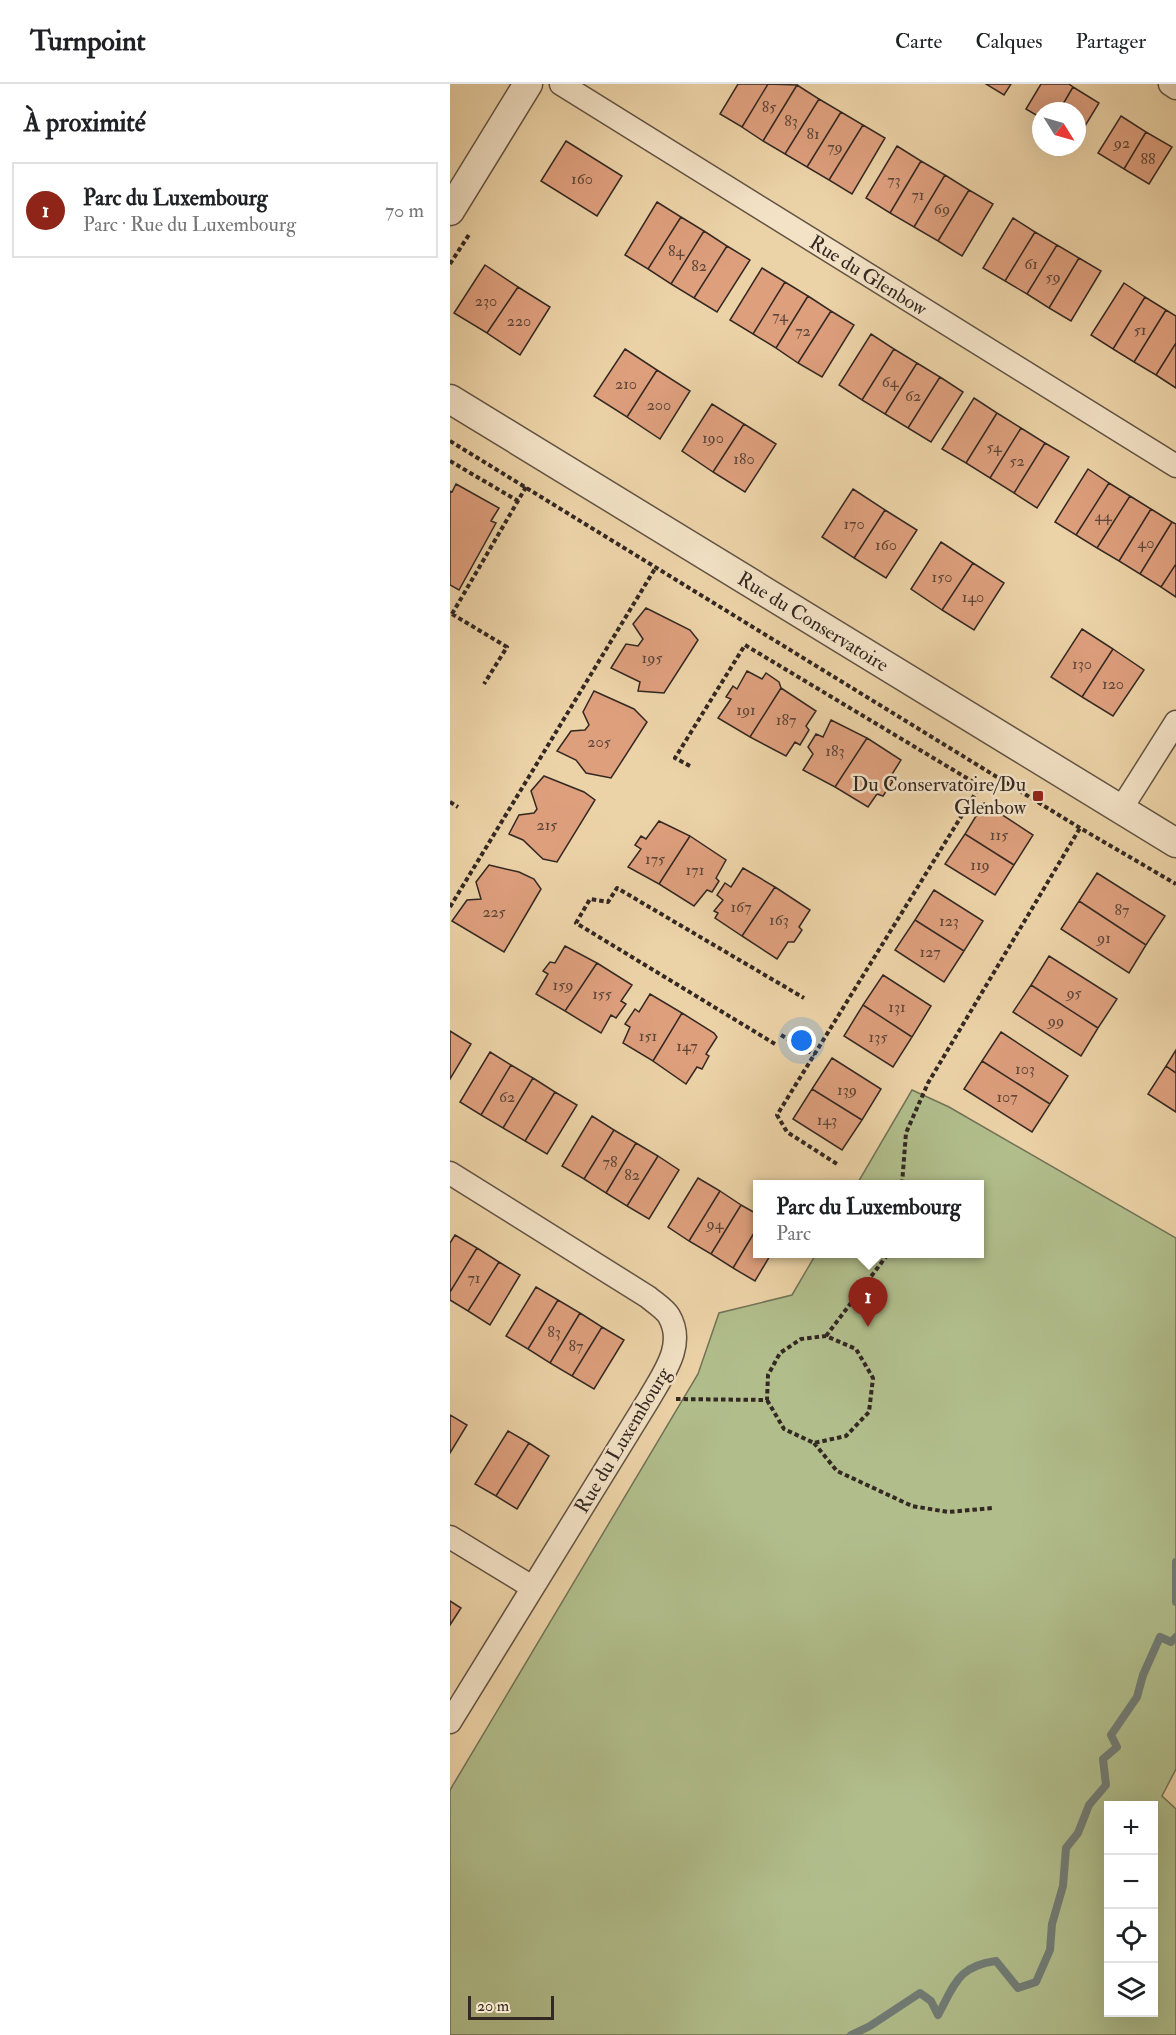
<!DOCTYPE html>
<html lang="fr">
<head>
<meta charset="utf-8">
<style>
  :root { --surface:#fff; --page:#f2f2f2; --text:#202124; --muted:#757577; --line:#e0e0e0; --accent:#8f2418 }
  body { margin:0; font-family:"IM FELL Double Pica",serif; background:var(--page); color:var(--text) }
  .controls { position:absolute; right:18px; bottom:18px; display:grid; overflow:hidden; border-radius:0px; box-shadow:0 6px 24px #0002 }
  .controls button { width:54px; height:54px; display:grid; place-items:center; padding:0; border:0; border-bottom:2px solid var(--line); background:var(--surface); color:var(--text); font:30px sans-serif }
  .compass { position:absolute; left:582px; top:18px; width:54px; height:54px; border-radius:50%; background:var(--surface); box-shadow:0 6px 24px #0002; rotate:127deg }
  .scale { position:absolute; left:18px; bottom:15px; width:86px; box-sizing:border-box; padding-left:6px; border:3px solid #342822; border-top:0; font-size:16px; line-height:21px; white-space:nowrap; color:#342822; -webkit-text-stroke:4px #f3e2c6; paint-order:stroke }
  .you { position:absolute; left:352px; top:957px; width:21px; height:21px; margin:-15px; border:4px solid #fff; border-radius:50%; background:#1a73e8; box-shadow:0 0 0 9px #1a73e833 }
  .badge { display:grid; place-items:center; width:39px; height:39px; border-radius:50%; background:var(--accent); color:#fff; font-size:20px; font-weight:700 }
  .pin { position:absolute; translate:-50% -50px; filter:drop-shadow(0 2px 3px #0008) }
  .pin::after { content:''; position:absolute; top:32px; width:21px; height:18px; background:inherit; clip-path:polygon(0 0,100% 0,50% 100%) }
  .popup { position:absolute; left:303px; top:1096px; width:231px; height:78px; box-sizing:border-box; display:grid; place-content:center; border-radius:0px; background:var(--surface); filter:drop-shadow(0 2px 4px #0005); font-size:20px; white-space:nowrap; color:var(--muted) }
  .popup b { font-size:22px; color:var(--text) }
  .popup::after { content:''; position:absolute; left:50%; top:100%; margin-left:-12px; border:12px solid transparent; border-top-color:var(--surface) }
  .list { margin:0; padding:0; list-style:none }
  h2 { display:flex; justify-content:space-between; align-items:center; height:78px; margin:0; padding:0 24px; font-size:26px }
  h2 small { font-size:20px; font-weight:400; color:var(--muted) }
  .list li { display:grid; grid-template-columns:39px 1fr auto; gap:18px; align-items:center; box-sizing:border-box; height:96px; margin:0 12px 12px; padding:0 12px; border:2px solid var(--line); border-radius:0px }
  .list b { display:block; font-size:22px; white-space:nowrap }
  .list p { margin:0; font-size:20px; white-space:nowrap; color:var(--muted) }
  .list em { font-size:20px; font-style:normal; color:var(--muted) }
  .icon { flex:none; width:33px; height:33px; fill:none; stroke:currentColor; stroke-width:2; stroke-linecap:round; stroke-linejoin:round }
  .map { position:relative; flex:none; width:726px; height:1951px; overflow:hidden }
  header { display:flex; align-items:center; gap:36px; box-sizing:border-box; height:84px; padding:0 30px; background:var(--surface); border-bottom:2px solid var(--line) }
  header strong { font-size:28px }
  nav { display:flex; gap:33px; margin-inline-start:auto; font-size:21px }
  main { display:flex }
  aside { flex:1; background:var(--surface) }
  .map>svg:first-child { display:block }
  .green { fill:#b1be8c; stroke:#727357; stroke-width:1.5; fill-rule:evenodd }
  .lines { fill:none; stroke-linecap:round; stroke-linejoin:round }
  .stream { stroke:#717d77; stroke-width:8 }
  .building { fill:#de9f7d; stroke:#342822; stroke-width:1.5 }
  .minor-casing { stroke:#625343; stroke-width:25 }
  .tertiary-casing { stroke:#625343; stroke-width:31 }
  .path { stroke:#342822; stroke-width:4; stroke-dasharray:4.5 3; stroke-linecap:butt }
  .minor { stroke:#f3e2c6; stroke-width:22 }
  .tertiary { stroke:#f3e2c6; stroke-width:28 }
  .poi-dot { fill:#8f2418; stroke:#f3e2c6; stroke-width:2 }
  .labels { text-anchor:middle; stroke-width:5; stroke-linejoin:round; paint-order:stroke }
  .number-label { font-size:16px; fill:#5e4639 }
  .street-label { font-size:20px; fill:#342822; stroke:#f3e2c6 }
  .poi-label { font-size:20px; fill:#342822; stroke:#f3e2c6; text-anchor:end }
</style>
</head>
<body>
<header>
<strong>Turnpoint</strong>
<nav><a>Carte</a><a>Calques</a><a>Partager</a></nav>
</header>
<main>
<aside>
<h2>À proximité<small></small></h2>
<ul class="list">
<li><span class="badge">1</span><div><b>Parc du Luxembourg</b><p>Parc · Rue du Luxembourg</p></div><em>70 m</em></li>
</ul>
</aside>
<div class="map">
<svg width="726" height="1951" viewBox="0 0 726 1951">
  <rect width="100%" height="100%" fill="#ecd3a7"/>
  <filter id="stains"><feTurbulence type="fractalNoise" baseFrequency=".00333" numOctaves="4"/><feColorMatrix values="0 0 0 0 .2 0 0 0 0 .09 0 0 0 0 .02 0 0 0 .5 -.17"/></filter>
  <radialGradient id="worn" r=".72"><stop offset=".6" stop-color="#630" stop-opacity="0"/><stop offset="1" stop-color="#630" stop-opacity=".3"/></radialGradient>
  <path class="green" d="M462 1006 499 1023 726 1154V1685L712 1712 726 1725V1951H0V1706L248 1290 269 1229 342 1211 366 1170H529V1100H407ZM658 1722H704V1928H658Z"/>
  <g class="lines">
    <path class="stream" d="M726 1478V1518
      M401 1951 420 1942 470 1909 481 1917 488 1931C505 1900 508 1882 546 1877L568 1904 586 1898 600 1866 602 1840 613 1802 616 1764 628 1749 639 1721 656 1701 653 1675 667 1663 661 1651 687 1613 693 1591 710 1553 721 1558 726 1553"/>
  </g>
  <path class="building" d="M288 0H318L292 43 270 30Z
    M318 0 347 1 313 57 292 43Z
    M536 0H561L554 11Z
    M591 0H619L623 3 609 27H591V34L576 25Z
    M347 1 369 15 335 70 313 57Z
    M623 3 649 19 627 55V27H609Z
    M369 15 391 28 357 83 335 70Z
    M391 28 413 41 379 96 357 83Z
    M671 32 696 48 674 85 648 69Z
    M413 41 435 54 402 110 379 96Z
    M696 48 722 63 699 100 674 85Z
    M116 57 172 92 147 132 91 97Z
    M447 62 471 77 440 129 416 114Z
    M471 77 495 91 464 143 440 129Z
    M495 91 519 106 488 157 464 143Z
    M519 106 543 120 512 172 488 157Z
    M207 118 231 133 198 185 175 171Z
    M231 133 254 147 221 200 198 185Z
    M563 134 585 148 555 197 533 184Z
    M254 147 277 162 244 214 221 200Z
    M585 148 607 161 577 210 555 197Z
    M607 161 629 174 599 224 577 210Z
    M277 162 300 176 267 228 244 214Z
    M629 174 651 187 621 237 599 224Z
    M35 181 68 203 37 249 4 229Z
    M312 184 335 198 303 250 280 236Z
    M335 198 358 212 326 264 303 250Z
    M674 199 695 213 663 265 641 251Z
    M68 203 100 223 70 271 37 249Z
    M358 212 381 227 348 279 326 264Z
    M695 213 716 226 684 278 663 265Z
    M716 226 726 232V259L706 291 684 278Z
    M381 227 404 241 372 293 348 279Z
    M421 250 444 265 412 316 389 301Z
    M726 259V304L706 291Z
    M175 265 207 286 177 333 144 312Z
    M444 265 467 279 435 330 412 316Z
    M467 279 490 293 458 344 435 330Z
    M207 286 240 307 210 355 177 333Z
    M490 293 513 308 481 358 458 344Z
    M524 314 547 329 516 379 492 365Z
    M262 320 294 340 263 388 232 367Z
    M547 329 571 344 540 394 516 379Z
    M294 340 326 360 295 408 263 388Z
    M571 344 595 359 564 409 540 394Z
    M595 359 619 373 587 424 564 409Z
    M638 385 659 399 626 451 605 438Z
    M659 399 680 412 647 464 626 451Z
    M6 400 49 424 41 437 46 439 9 506 0 501V407L2 408Z
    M403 405 435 426 404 474 372 453Z
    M680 412 701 425 669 477 647 464Z
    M701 425 722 438 690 490 669 477Z
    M435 426 467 446 436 494 404 474Z
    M722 438 726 440V480L711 503 690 490Z
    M491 458 523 479 492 526 461 505Z
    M523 479 554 499 524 546 492 526Z
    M726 480V513L711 503Z
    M196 524 240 546 248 556 214 609 188 607 190 598 161 584 176 560 188 562 193 555 183 540Z
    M632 545 663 565 632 613 601 593Z
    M663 565 694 586 663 632 632 613Z
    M297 587 312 595 316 589 329 598 331 604 300 653 268 634 281 615 276 613 283 602 287 605Z
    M331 604 366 627 356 642 359 646 350 661 345 658 336 672 300 653Z
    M144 607 184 625 197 638 161 694 136 689 126 676 107 667 121 647 135 646 139 641 133 628Z
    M381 636 417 654 385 703 353 686 363 670 358 663 366 650 373 653Z
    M417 654 451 676 439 695 443 697 433 712 427 710 418 723 385 703Z
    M94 692 134 708 145 716 107 778 93 775 73 756 59 750 69 731 84 729 87 725 81 707Z
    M534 719 583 751 564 781 515 750Z
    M209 737 240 752 209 800 178 783 191 765 185 761 191 752 196 755Z
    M515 750 564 781 545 811 495 780Z
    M240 752 276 776 266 794 269 797 262 808 257 806 244 822 209 800Z
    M39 781 69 788 84 795 91 805 54 868 2 837 17 816 31 815 26 798Z
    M293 784 325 803 292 852 265 834 268 829 264 827 273 816 267 811 275 799 281 803Z
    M647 789 715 832 696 861 629 817Z
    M325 803 360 826 349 843 352 846 344 858H338L327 875 292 852Z
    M484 806 533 837 514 867 465 836Z
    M629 817 696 861 679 889 611 845Z
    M465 836 514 867 494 898 445 866Z
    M115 862 147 879 115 927 86 910 98 890 93 887 100 878 105 879Z
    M599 872 667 915 648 944 581 901Z
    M147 879 182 901 171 917 176 920 166 934 161 931 151 949 115 927Z
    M433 891 481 922 462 953 413 921Z
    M581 901 648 944 631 972 563 928Z
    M200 910 232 929 203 977 173 959 180 943 175 940 185 925 189 928Z
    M413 921 462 953 443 983 394 952Z
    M232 929 264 949 267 953 256 970 259 972 252 985 247 983 236 1000 203 977Z
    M0 947 21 960 0 995Z
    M551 948 618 992 600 1020 532 977Z
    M726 966V989L716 982Z
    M40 968 61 981 31 1031 10 1018Z
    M382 974 431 1005 412 1036 362 1005Z
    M532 977 600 1020 582 1048 514 1005Z
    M61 981 83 994 53 1044 31 1031Z
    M716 982 726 989V1028L698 1010Z
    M83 994 105 1008 75 1057 53 1044Z
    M362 1005 412 1036 392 1066 343 1035Z
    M105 1008 127 1021 97 1070 75 1057Z
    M142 1032 164 1046 134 1095 112 1082Z
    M164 1046 186 1059 156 1109 134 1095Z
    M186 1059 208 1072 177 1122 156 1109Z
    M208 1072 229 1086 199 1135 177 1122Z
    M248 1094 270 1107 239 1157 218 1143Z
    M270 1107 291 1121 261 1170 239 1157Z
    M291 1121 307 1130V1144L283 1184 261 1170Z
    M307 1144V1170H321L305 1197 283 1184Z
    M5 1151 27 1164 0 1208V1159Z
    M27 1164 49 1178 18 1227 0 1216V1208Z
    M49 1178 70 1191 40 1241 18 1227Z
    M86 1203 108 1216 78 1265 56 1252Z
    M108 1216 130 1229 100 1279 78 1265Z
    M130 1229 152 1243 122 1292 100 1279Z
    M152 1243 174 1256 144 1305 122 1292Z
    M0 1331 17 1341 0 1369Z
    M58 1347 79 1359 46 1412 25 1400Z
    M79 1359 99 1372 67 1425 46 1412Z
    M0 1517 11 1524 0 1541Z"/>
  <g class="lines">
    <defs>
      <g id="minor">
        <path id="s1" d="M111 0 726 382"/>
        <path d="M720 0 726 4"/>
        <path d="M671 725 726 638"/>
        <path d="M0 1089 198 1213C205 1219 215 1225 219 1232 236 1261 213 1290 199 1315L0 1638"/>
        <path d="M0 1453 82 1503"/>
      </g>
      <g id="tertiary">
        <path d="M0 127 78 0"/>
        <path id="s2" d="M0 315 726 759"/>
      </g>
    </defs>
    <use href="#minor" class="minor-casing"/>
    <use href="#tertiary" class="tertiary-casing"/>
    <path class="path" d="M0 180 20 149
      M0 357 630 744 726 800
      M0 377 68 417
      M2 530 76 403
      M2 530 57 563 34 600
      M240 682 225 674 295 561 530 702 327 1031 337 1048 387 1080
      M0 718 8 723
      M0 823 206 483
      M331 951 365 971
      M325 960 126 839 140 815 158 818 167 804 354 914
      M452 1100 456 1049 478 999 630 744
      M376 1252 438 1170
      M226 1315 317 1316 318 1291 330 1269 351 1255 376 1252 406 1265 423 1294 419 1328 396 1352 364 1359 334 1345 317 1316
      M364 1359 387 1387 462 1422 498 1428 543 1424"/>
    <use href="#minor" class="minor"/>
    <use href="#tertiary" class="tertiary"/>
  </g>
  <rect class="poi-dot" x="582" y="706" width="12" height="12" rx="3"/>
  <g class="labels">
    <g class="number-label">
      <text x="319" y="28">85</text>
      <text x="341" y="42">83</text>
      <text x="363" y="55">81</text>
      <text x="672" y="64">92</text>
      <text x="385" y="68">79</text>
      <text x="698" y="80">88</text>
      <text x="132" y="100">160</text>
      <text x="444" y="101">73</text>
      <text x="468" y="116">71</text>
      <text x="492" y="130">69</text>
      <text x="226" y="172">84</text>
      <text x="581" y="185">61</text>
      <text x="249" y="187">82</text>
      <text x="603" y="198">59</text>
      <text x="36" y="222">230</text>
      <text x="330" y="237">74</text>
      <text x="69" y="242">220</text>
      <text x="690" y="251">51</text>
      <text x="353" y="252">72</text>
      <text x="440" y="303">64</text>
      <text x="176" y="305">210</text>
      <text x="463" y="317">62</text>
      <text x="209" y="326">200</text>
      <text x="263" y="359">190</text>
      <text x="544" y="368">54</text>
      <text x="294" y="380">180</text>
      <text x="567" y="382">52</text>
      <text x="653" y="437">44</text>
      <text x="404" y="445">170</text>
      <text x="696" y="464">40</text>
      <text x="436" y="466">160</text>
      <text x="492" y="498">150</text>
      <text x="523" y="518">140</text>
      <text x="202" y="579">195</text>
      <text x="632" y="585">130</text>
      <text x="663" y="605">120</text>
      <text x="296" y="631">191</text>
      <text x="336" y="641">187</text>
      <text x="149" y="663">205</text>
      <text x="385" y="672">183</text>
      <text x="97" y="746">215</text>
      <text x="549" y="756">115</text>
      <text x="205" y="780">175</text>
      <text x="530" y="786">119</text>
      <text x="245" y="791">171</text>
      <text x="291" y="828">167</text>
      <text x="672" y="831">87</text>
      <text x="44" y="833">225</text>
      <text x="329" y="841">163</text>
      <text x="499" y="842">123</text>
      <text x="654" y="859">91</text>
      <text x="480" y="873">127</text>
      <text x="113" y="906">159</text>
      <text x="624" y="914">95</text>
      <text x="152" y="915">155</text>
      <text x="447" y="928">131</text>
      <text x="606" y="942">99</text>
      <text x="198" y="957">151</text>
      <text x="428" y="958">135</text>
      <text x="237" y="967">147</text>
      <text x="575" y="990">103</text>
      <text x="397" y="1011">139</text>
      <text x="57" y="1018">62</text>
      <text x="557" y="1018">107</text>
      <text x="377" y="1041">143</text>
      <text x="160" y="1083">78</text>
      <text x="182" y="1096">82</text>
      <text x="265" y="1145">94</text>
      <text x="24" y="1199">71</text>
      <text x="104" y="1253">83</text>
      <text x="126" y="1267">87</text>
    </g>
    <g class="street-label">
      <text dy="7" stroke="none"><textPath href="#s1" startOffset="362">Rue du Glenbow</textPath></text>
      <text dy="7" stroke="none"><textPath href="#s2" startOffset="426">Rue du Conservatoire</textPath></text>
      <text transform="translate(172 1356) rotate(-59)" y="7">Rue du Luxembourg</text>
    </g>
    <g class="poi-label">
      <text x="576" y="707">Du Conservatoire/Du<tspan x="576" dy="23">Glenbow</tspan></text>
    </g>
  </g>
  <rect width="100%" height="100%" filter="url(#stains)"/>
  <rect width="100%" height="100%" fill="url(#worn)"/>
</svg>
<div class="controls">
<button>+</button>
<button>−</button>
<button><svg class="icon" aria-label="locate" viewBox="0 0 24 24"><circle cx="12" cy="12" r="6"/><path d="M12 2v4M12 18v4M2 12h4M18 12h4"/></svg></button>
<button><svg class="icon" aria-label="layers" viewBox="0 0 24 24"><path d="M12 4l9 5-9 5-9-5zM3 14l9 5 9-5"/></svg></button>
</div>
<svg class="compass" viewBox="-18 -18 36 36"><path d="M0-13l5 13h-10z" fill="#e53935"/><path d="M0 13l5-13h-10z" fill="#757577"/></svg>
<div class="scale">20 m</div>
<div class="you"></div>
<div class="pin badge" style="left:418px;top:1243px">1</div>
<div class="popup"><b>Parc du Luxembourg</b>Parc</div>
</div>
</main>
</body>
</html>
